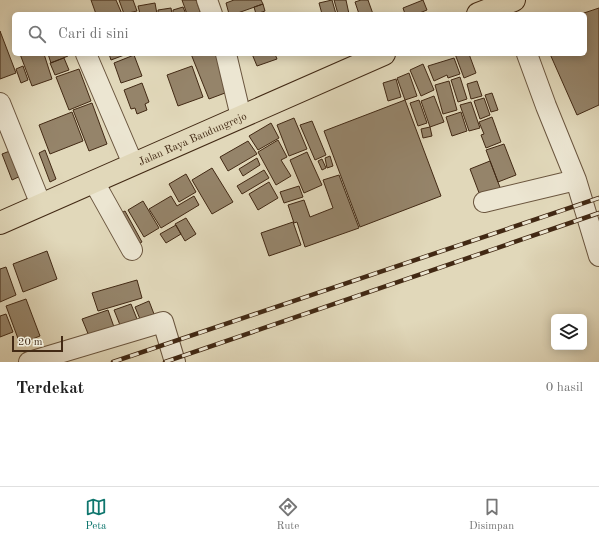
<!DOCTYPE html>
<html lang="id">
<head>
<meta charset="utf-8">
<style>
  :root { --surface:#fff; --page:#f2f2f2; --text:#222; --muted:#767676; --line:#e0e0e0; --accent:#0f766e }
  body { margin:0; font-family:"Old Standard TT",serif; background:var(--page); color:var(--text) }
  .controls { position:absolute; right:12px; bottom:12px; display:grid; overflow:hidden; border-radius:6px; box-shadow:0 2px 10px #0003 }
  .controls button { width:36px; height:36px; display:grid; place-items:center; padding:0; border:0; border-bottom:1px solid var(--line); background:var(--surface); color:var(--text); font:20px sans-serif }
  .scale { position:absolute; left:12px; bottom:10px; width:51px; box-sizing:border-box; padding-left:4px; border:2px solid #422914; border-top:0; font-size:11px; line-height:14px; white-space:nowrap; color:#422914; -webkit-text-stroke:3px #ece6d2; paint-order:stroke }
  .list { margin:0; padding:0; list-style:none }
  h2 { display:flex; justify-content:space-between; align-items:center; height:52px; margin:0; padding:0 16px; font-size:17px }
  h2 small { font-size:13px; font-weight:400; color:var(--muted) }
  .icon { flex:none; width:22px; height:22px; fill:none; stroke:currentColor; stroke-width:2; stroke-linecap:round; stroke-linejoin:round }
  .map { position:relative; flex:none; width:599px; height:362px; overflow:hidden }
  .search { position:absolute; background:var(--surface); box-shadow:0 2px 10px #0003; left:12px; right:12px; top:12px; height:44px; display:flex; align-items:center; gap:10px; box-sizing:border-box; padding:0 14px; border-radius:6px; color:var(--muted); font-size:15px }
  .sheet { height:124px; background:var(--surface) }
  nav { display:flex; justify-content:space-around; align-items:center; box-sizing:border-box; height:56px; border-top:1px solid var(--line); background:var(--surface); font-size:11px; color:var(--muted) }
  nav a { display:grid; justify-items:center; gap:2px }
  nav .on { color:var(--accent) }
  .map>svg:first-child { display:block }
  .building { fill:#95846a; stroke:#422914 }
  .lines { fill:none; stroke-linecap:round; stroke-linejoin:round }
  .minor-casing { stroke:#6a553e; stroke-width:22 }
  .major-casing { stroke:#422914; stroke-width:24 }
  .minor { stroke:#ece6d2; stroke-width:20 }
  .major { stroke:#e1d8ba; stroke-width:22 }
  .rail-casing { stroke:#422914; stroke-width:4.5 }
  .rail { stroke:#ece6d2; stroke-width:3; stroke-dasharray:9; stroke-linecap:butt }
  .labels { text-anchor:middle; stroke-width:3.5; stroke-linejoin:round; paint-order:stroke }
  .street-label { font-size:11px; fill:#422914; stroke:#ece6d2 }
</style>
</head>
<body>
<div class="map">
<svg width="599" height="362" viewBox="0 0 599 362">
  <rect width="100%" height="100%" fill="#e1d8ba"/>
  <filter id="stains"><feTurbulence type="fractalNoise" baseFrequency=".005" numOctaves="4"/><feColorMatrix values="0 0 0 0 .2 0 0 0 0 .09 0 0 0 0 .02 0 0 0 .5 -.17"/></filter>
  <radialGradient id="worn" r=".72"><stop offset=".6" stop-color="#630" stop-opacity="0"/><stop offset="1" stop-color="#630" stop-opacity=".3"/></radialGradient>
  <path class="building" d="M91 0H116L122 14H96Z
    M119 0H133L137 11 124 14Z
    M182 0H196L201 14H187Z
    M234 0H261L263 4 235 14H229L226 3Z
    M332 0 336 14H322L319 3Z
    M334 0H346L349 14H338Z
    M361 0H368L373 14H359L355 2Z
    M423 0 427 10 417 14H405L403 8Z
    M155 3 157 14H140L138 6Z
    M263 4 265 11 256 14 254 7Z
    M183 7 186 14H173V10Z
    M171 8 172 14H158V10Z
    M599 8V105L577 115 550 54H585V14H581Z
    M0 31 16 73 0 79Z
    M20 54H44L52 79 32 86Z
    M48 54H68V56L51 63Z
    M109 54H127L111 60Z
    M191 54H222L233 90 209 99Z
    M252 54H275L277 59 257 66Z
    M455 54H469L476 73 464 78Z
    M134 55 142 76 121 83 114 63Z
    M64 58 69 70 55 75 50 63Z
    M454 58 460 74 448 78 447 75 434 81 428 66Z
    M423 64 434 90 421 96 410 70Z
    M23 66 28 80 21 83 16 69Z
    M192 66 203 97 178 106 167 75Z
    M79 69 91 101 69 110 56 77Z
    M409 73 417 96 405 100 397 78Z
    M460 77 467 99 458 102 451 80Z
    M396 79 401 97 388 101 383 83Z
    M449 81 457 110 443 114 435 85Z
    M477 81 482 96 471 99 467 84Z
    M142 83 149 102 145 104 147 110 137 114 135 108 131 109 124 90Z
    M492 93 498 110 491 112 485 95Z
    M434 96 444 122 430 127 421 101Z
    M484 98 490 115 480 119 474 101Z
    M405 100 441 196 360 227 324 131Z
    M419 100 427 123 418 126 410 103Z
    M471 102 480 128 469 131 460 105Z
    M92 103 107 144 89 151 73 110Z
    M72 112 83 141 50 154 39 125Z
    M461 112 467 131 452 136 446 117Z
    M492 117 501 142 486 148 481 135 484 134 479 122Z
    M294 118 307 149 289 156 277 125Z
    M312 121 326 155 315 160 300 125Z
    M271 123 279 138 258 150 249 136Z
    M430 127 432 136 423 138 421 129Z
    M278 140 287 157 281 160 291 176 276 185 258 152Z
    M248 141 257 154 228 171 220 157Z
    M504 144 516 175 498 182 486 150Z
    M15 149 25 174 12 180 2 154Z
    M45 150 56 179 50 182 39 153Z
    M307 152 322 185 304 193 290 160Z
    M330 156 333 166 327 168 325 158Z
    M257 158 260 165 243 176 239 169Z
    M322 159 326 168 322 170 318 161Z
    M490 161 501 190 481 198 470 169Z
    M212 168 233 202 212 214 192 180Z
    M264 170 269 178 242 194 237 186Z
    M186 174 196 192 179 202 169 184Z
    M339 175 359 228 305 247 297 222 294 223 288 205 304 200 310 217 333 208 323 180Z
    M269 182 278 198 258 210 249 194Z
    M299 186 303 197 284 203 280 192Z
    M171 196 177 206 194 196 199 205 161 228 149 209Z
    M143 201 159 228 144 237 128 210Z
    M125 211 142 242 132 247 115 216Z
    M186 218 196 234 185 241 175 224Z
    M293 222 301 245 269 256 261 233Z
    M176 225 181 234 166 243 160 234Z
    M47 251 57 279 23 292 13 264Z
    M6 267 16 295 0 302V269Z
    M137 280 142 298 98 311 92 293Z
    M26 299 40 336 20 344 6 306Z
    M149 301 154 314 140 319 135 307Z
    M131 304 139 324 122 330 114 310Z
    M108 310 114 327 89 336 82 319Z
    M6 314 13 332 0 337V316Z"/>
  <g class="lines">
    <defs>
      <path id="minor" d="M207 0 212 14
        M86 54 133 164
        M226 54 241 117
        M527 54 546 106 576 180 599 256
        M0 103 41 205
        M94 182 132 250
        M484 202 576 180
        M29 362 163 322 175 362"/>
      <g id="major">
        <path d="M478 14 514 0"/>
        <path id="s1" d="M0 223 384 54"/>
      </g>
    </defs>
    <use href="#minor" class="minor-casing"/>
    <use href="#major" class="major-casing"/>
    <use href="#minor" class="minor"/>
    <use href="#major" class="major"/>
    <defs>
      <path id="rail" d="M113 362 599 198
        M165 362 599 213"/>
    </defs>
    <use href="#rail" class="rail-casing"/>
    <use href="#rail" class="rail"/>
  </g>
  <g class="labels">
    <g class="street-label">
      <text dy="4" stroke="none"><textPath href="#s1" startOffset="210">Jalan Raya Bandungrejo</textPath></text>
    </g>
  </g>
  <rect width="100%" height="100%" filter="url(#stains)"/>
  <rect width="100%" height="100%" fill="url(#worn)"/>
</svg>
<div class="controls">
<button><svg class="icon" aria-label="layers" viewBox="0 0 24 24"><path d="M12 4l9 5-9 5-9-5zM3 14l9 5 9-5"/></svg></button>
</div>
<div class="scale">20 m</div>
<div class="search"><svg class="icon" aria-label="search" viewBox="0 0 24 24"><circle cx="10" cy="10" r="6"/><path d="M15 15l6 6"/></svg>Cari di sini</div>
</div>
<section class="sheet">
<h2>Terdekat<small>0 hasil</small></h2>
<ul class="list">
</ul>
</section>
<nav>
<a class="on"><svg class="icon" aria-label="map" viewBox="0 0 24 24"><path d="M3 6l6-2 6 2 6-2v14l-6 2-6-2-6 2zM9 4v14M15 6v14"/></svg>Peta</a>
<a><svg class="icon" aria-label="directions" viewBox="0 0 24 24"><path d="M12 3l9 9-9 9-9-9zM9 14v-3h6M13 9l2 2-2 2"/></svg>Rute</a>
<a><svg class="icon" aria-label="saved" viewBox="0 0 24 24"><path d="M7 4h10v16l-5-4-5 4z"/></svg>Disimpan</a>
</nav>
</body>
</html>
